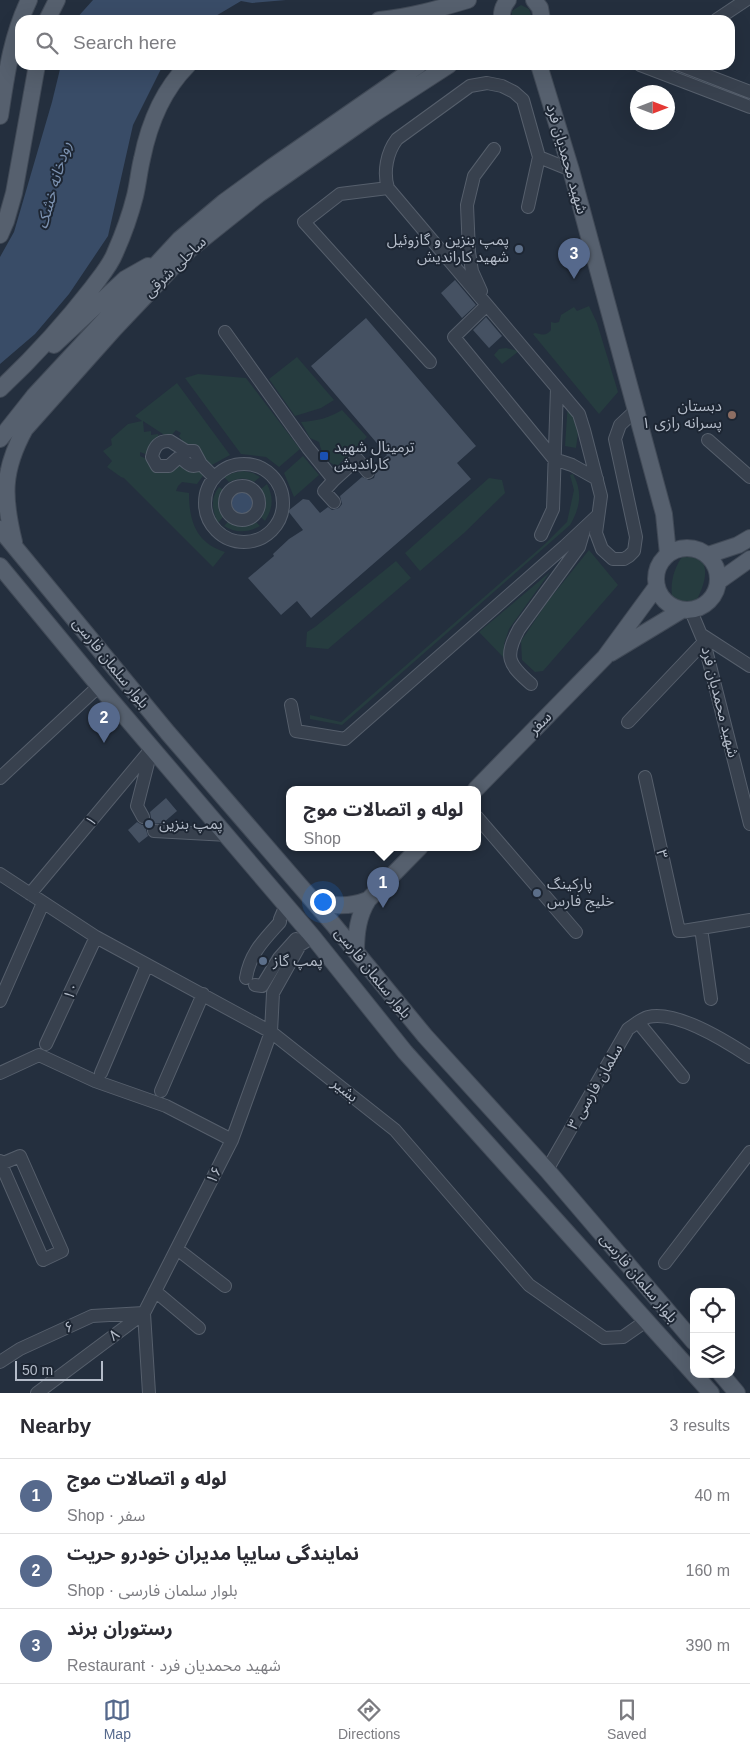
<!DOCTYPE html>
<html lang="en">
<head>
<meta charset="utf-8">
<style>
  :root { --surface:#fff; --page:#f7f7f7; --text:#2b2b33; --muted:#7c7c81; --line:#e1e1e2; --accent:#56698c }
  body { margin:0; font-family:Helvetica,"Noto Sans Arabic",sans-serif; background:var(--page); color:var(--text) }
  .controls { position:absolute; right:15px; bottom:15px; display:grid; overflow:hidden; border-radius:10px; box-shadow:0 5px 20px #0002 }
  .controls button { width:45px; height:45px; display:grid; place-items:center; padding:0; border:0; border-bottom:1px solid var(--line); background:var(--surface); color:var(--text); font:25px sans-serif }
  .compass { position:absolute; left:630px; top:85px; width:45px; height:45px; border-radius:50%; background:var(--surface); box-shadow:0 5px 20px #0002; rotate:90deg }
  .scale { position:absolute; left:15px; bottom:12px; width:88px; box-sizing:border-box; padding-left:5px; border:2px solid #b4bcc9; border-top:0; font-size:14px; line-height:18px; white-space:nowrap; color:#b4bcc9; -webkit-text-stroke:4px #1d2633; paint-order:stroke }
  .you { position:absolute; left:322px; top:901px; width:18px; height:18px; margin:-12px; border:4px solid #fff; border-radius:50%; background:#1a73e8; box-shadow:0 0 0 8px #1a73e833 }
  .badge { display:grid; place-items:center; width:32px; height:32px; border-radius:50%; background:var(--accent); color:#fff; font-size:16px; font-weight:700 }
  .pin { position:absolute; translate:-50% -41px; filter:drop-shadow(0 1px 2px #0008) }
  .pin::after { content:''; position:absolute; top:26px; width:18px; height:15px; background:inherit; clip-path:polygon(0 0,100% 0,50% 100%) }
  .popup { position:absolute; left:286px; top:786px; width:195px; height:65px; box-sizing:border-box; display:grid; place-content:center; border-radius:10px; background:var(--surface); filter:drop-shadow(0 1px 4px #0005); font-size:16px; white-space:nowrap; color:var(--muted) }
  .popup b { font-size:19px; color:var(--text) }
  .popup::after { content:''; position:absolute; left:50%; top:100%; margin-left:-10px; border:10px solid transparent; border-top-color:var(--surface) }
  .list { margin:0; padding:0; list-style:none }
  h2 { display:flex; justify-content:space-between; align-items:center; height:65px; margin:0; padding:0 20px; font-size:21px }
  h2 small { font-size:16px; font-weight:400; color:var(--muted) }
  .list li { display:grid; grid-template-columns:32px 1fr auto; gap:15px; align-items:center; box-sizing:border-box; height:75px; padding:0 20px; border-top:1px solid var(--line) }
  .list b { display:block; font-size:19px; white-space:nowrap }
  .list p { margin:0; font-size:16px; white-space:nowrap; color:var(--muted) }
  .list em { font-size:16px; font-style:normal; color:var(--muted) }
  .icon { flex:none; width:28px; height:28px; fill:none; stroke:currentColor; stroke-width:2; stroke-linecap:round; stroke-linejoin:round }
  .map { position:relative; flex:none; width:750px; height:1393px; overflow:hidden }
  .search { position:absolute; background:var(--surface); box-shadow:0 5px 20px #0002; left:15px; right:15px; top:15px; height:55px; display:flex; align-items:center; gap:12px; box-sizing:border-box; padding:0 18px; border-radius:15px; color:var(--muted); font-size:19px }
  .sheet { height:290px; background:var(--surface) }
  nav { display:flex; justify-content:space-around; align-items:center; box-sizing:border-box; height:70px; border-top:1px solid var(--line); background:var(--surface); font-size:14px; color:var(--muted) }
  nav a { display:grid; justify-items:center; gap:2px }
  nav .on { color:var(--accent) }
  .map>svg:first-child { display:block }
  .green { fill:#263c3f }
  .water { fill:#394c67 }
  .building { fill:#455162 }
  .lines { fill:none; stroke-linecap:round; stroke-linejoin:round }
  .minor-casing { stroke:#565f6c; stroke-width:14 }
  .major-casing { stroke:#414a57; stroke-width:18 }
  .minor { stroke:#38414e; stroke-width:12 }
  .major { stroke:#56606e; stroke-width:16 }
  .service-dot { fill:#5c6f8a; stroke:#1d2633; stroke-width:2 }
  .education-dot { fill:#8d6e63; stroke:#1d2633; stroke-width:2 }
  .transit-dot { fill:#1a4fb4; stroke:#1d2633; stroke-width:2 }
  .labels { text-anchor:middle; stroke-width:4; stroke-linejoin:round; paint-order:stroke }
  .street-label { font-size:15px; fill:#b4bcc9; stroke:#1d2633 }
  .poi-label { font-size:15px; fill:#b4bcc9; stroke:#1d2633; text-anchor:start }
  .water-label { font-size:16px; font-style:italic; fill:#7c92b1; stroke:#1d2633 }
</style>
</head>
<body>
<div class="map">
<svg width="750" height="1393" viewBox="0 0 750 1393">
  <rect width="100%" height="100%" fill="#242f3e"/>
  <path class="green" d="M521 5 529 9 531 15 530 20H512V11Z
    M589 306 597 323 618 392 599 414 533 334 535 333C543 335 546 336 551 330V322L555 323 559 322 561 315 574 307 577 311Z
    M506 348 519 351 502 364 494 355 499 349Z
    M297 357 334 400 321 408 295 416 269 379Z
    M198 374 246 378 300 449 279 467 266 457 241 454 185 378Z
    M177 383 230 455 210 466 179 443 182 440 179 436 181 433 176 430 169 438 143 421 144 432 151 431V435L158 434 160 440 148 455 140 452V456C160 466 186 457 205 473L197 484 182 482 178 486 176 491 189 493C189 521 196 543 225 552L213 567 124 478 121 477 107 467 112 461 103 451 112 445 111 439 128 424 142 421 135 416Z
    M568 402 579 425 576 448 565 446Z
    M342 410 367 437 337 466C327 463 321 452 319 442L310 438 301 422C317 421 329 418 342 410Z
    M303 456 319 475 294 497 284 473Z
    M243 471 253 473 260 477 254 482C244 477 239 478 229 482L224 477 233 473Z
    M573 474C583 492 580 508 570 525L342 725 310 719V715L341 722 546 543 567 522 574 490 570 475Z
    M489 478 502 480 505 493 464 533 420 571 405 553Z
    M267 484C274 498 273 508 265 521L260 516 264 504 261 489Z
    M219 487 225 491C217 498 220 508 223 517L218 523C212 510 210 498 219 487Z
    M254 520 260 526C248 533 235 533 224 526L229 521C239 524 245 524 254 520Z
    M589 550 618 585 543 671 535 672 522 660 521 641 548 601Z
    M683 556C689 557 698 556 702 562 710 572 701 593 695 603 687 604 680 603 673 600 669 586 674 566 683 556Z
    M396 561 411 578 328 649 306 647 307 632 315 627Z
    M550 572 509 629 504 644 505 659 479 632Z"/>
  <path class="water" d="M93 0H286L252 3 241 1 209 20H75Z
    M61 65H163L133 125 108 236 69 294 35 334 0 364V257L14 232 52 102Z
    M230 503a12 12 0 1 1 24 0a12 12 0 1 1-24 0Z"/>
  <path class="building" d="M455 280 476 305 462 318 441 293Z
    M486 317 502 336 489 348 473 330Z
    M366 318 476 446 457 463 471 479 311 618 297 601 281 615 248 578 274 556 273 554 289 539 303 530 288 511 303 499 309 500 320 513 328 507 332 510 339 508 342 504 340 496 362 477 369 480 374 478 376 471 374 467 387 455 311 366Z
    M166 798 177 811 163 823 150 824 146 830 148 836 139 843 128 830 137 822 142 825 147 824 151 818 150 812Z"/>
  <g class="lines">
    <defs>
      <path id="minor" d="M716 20 746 0
        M640 65 750 107
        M680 65 750 92
        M571 170 539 157 523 100 514 92 502 86 487 83 470 86 397 139C387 152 383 172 388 188L579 414 584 430 601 496 596 533 602 549 613 559H624L629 556 634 551 636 537 615 439 620 425 636 410
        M388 188 340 194 304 222 430 362
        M528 207 539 157
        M481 291 472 271 469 252 467 205 474 176 494 149
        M487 305 454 337 554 459 572 465 597 479
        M225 332 308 448 334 480 324 491 334 502
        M708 440 750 477
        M205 503a39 39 0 1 1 78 0a39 39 0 1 1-78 0Z
        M201 464 194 451H186L170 441C159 440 154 447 152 457L157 466H169L178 458H181C188 464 191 469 201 464L213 476
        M334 480 357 459 368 472
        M225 503a17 17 0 1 1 34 0a17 17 0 1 1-34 0Z
        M541 535 553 509 557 388
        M691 611 704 642 750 824
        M702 635 750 666
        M531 684C508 664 504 657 519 629L579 547 584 530
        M291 705 296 731 345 739 565 546 597 516
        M628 722 704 642
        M645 777 679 931H683L750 920
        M0 778 99 686
        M143 817 137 806 151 751
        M477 817 576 932
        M154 831 228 835
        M0 874 96 937 271 1032 395 1130 529 1285 604 1338 623 1337 646 1321
        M30 894 152 748
        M701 928 711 999
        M246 978C250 953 264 940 280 922V919L286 905
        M255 985 262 986 279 958 296 939
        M0 1001 43 903
        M638 1022 683 1077
        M46 1044 96 937
        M0 1073 39 1055 95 1081 166 1106 232 1140
        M101 1073 147 965
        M161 1091 203 994
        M0 1161 1 1164 43 1260 62 1251 20 1156 1 1164
        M547 1170 628 1029C634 1025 641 1019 648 1017 677 1010 726 1041 750 1057
        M177 1249 225 1286
        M665 1263 750 1152
        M155 1291 199 1328
        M144 1313 149 1393
        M0 1362 20 1349 92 1316 144 1313
        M37 1393 144 1313 232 1140 271 1032 273 993 300 945 313 937"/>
      <path id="major" d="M534 0 540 8 542 20
        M47 20 57 0
        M379 20C410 17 438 9 468 0
        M502 20C501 12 503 6 508 0
        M539 65 571 170 664 514 668 554
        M0 116C6 77 11 37 29 0
        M0 235 6 221 14 193 37 65
        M54 345 125 279 148 266
        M0 389C33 358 64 324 92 288 100 277 110 266 115 253 123 235 130 216 135 196 138 184 139 171 142 159 149 124 163 90 188 65
        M0 439 34 396 180 239 224 202 272 167 419 65
        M0 529 168 733 333 924 425 1036 547 1170 694 1342
        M14 542C3 497 2 471 25 429L115 328 189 250 259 194 375 113 449 65
        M656 579a31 31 0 1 1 62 0a31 31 0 1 1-62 0Z
        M708 555 738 545 750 538
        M0 566 99 686 313 937 405 1052 694 1374
        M719 581 750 559
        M611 653 682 610
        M476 789 605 657 657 586
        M312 899C330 907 350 907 368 900
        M356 952C356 933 358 916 368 900L420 847
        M694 1374 711 1393
        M721 1374 737 1393"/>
    </defs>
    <use href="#minor" class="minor-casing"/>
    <use href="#major" class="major-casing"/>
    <use href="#minor" class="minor"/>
    <use href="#major" class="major"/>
  </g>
  <g class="service-dot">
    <circle cx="519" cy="249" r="5"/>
    <circle cx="149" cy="824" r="5"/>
    <circle cx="537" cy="893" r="5"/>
    <circle cx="263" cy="961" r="5"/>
  </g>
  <circle class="education-dot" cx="732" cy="415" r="5"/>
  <rect class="transit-dot" x="319" y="451" width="10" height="10" rx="2.5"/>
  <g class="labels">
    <g class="street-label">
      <text transform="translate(567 159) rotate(74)" y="5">شهید محمدیان فرد</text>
      <text transform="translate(175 267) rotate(-44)" y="5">ساحلی شرقی</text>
      <text transform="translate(111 663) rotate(51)" y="5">بلوار سلمان فارسی</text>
      <text transform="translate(720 702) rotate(76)" y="5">شهید محمدیان فرد</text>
      <text transform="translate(540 723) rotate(-46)" y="5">سفر</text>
      <text transform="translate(91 821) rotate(-50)" y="5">۱</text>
      <text transform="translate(662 854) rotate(78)" y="5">۳</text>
      <text transform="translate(373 973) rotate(51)" y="5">بلوار سلمان فارسی</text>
      <text transform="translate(71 991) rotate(-65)" y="5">۱۰</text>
      <text transform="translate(595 1087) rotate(-60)" y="5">۳ سلمان فارسی</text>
      <text transform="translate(345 1090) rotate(39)" y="5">بشیر</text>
      <text transform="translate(214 1175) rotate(-63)" y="5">۱۶</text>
      <text transform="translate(639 1278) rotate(50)" y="5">بلوار سلمان فارسی</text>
      <text transform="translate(69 1327) rotate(-24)" y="5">۶</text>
      <text transform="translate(114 1335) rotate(-37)" y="5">۸</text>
    </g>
    <g class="poi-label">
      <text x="509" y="245" text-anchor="end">پمپ بنزین و گازوئیل<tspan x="509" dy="17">شهید کاراندیش</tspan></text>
      <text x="722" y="411" text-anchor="end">دبستان<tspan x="722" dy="17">پسرانه رازی ۱</tspan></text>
      <text x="334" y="452">ترمینال شهید<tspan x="334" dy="17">کاراندیش</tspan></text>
      <text x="159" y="829">پمپ بنزین</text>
      <text x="547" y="889">پارکینگ<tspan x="547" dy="17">خلیج فارس</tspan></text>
      <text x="273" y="966">پمپ گاز</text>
    </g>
    <g class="water-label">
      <text transform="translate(53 185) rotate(-74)" y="6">رودخانه خشک</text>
    </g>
  </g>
</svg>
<div class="controls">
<button><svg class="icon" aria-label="locate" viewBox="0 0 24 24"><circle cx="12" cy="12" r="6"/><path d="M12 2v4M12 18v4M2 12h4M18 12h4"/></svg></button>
<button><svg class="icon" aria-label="layers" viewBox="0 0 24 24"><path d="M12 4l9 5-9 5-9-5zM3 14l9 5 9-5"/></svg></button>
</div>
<svg class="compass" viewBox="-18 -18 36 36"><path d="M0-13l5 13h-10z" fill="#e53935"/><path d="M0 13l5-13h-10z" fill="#7c7c81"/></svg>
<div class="scale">50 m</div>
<div class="you"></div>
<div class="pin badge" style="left:383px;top:908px">1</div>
<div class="popup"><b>لوله و اتصالات موج</b>Shop</div>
<div class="pin badge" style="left:104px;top:743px">2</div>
<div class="pin badge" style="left:574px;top:279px">3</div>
<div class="search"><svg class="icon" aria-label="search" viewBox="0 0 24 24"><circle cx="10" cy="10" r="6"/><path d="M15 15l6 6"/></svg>Search here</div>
</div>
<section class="sheet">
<h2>Nearby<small>3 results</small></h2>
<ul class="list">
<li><span class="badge">1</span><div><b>لوله و اتصالات موج</b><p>Shop · سفر</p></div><em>40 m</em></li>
<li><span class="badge">2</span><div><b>نمایندگی سایپا مدیران خودرو حریت</b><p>Shop · بلوار سلمان فارسی</p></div><em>160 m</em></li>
<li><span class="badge">3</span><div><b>رستوران برند</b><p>Restaurant · شهید محمدیان فرد</p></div><em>390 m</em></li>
</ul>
</section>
<nav>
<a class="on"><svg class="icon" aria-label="map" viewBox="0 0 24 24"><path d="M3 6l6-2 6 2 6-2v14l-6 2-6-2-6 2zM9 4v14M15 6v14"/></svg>Map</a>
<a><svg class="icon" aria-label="directions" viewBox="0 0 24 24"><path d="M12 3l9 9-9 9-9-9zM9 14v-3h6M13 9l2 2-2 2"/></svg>Directions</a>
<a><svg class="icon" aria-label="saved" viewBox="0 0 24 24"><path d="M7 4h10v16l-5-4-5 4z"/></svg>Saved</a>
</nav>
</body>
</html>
